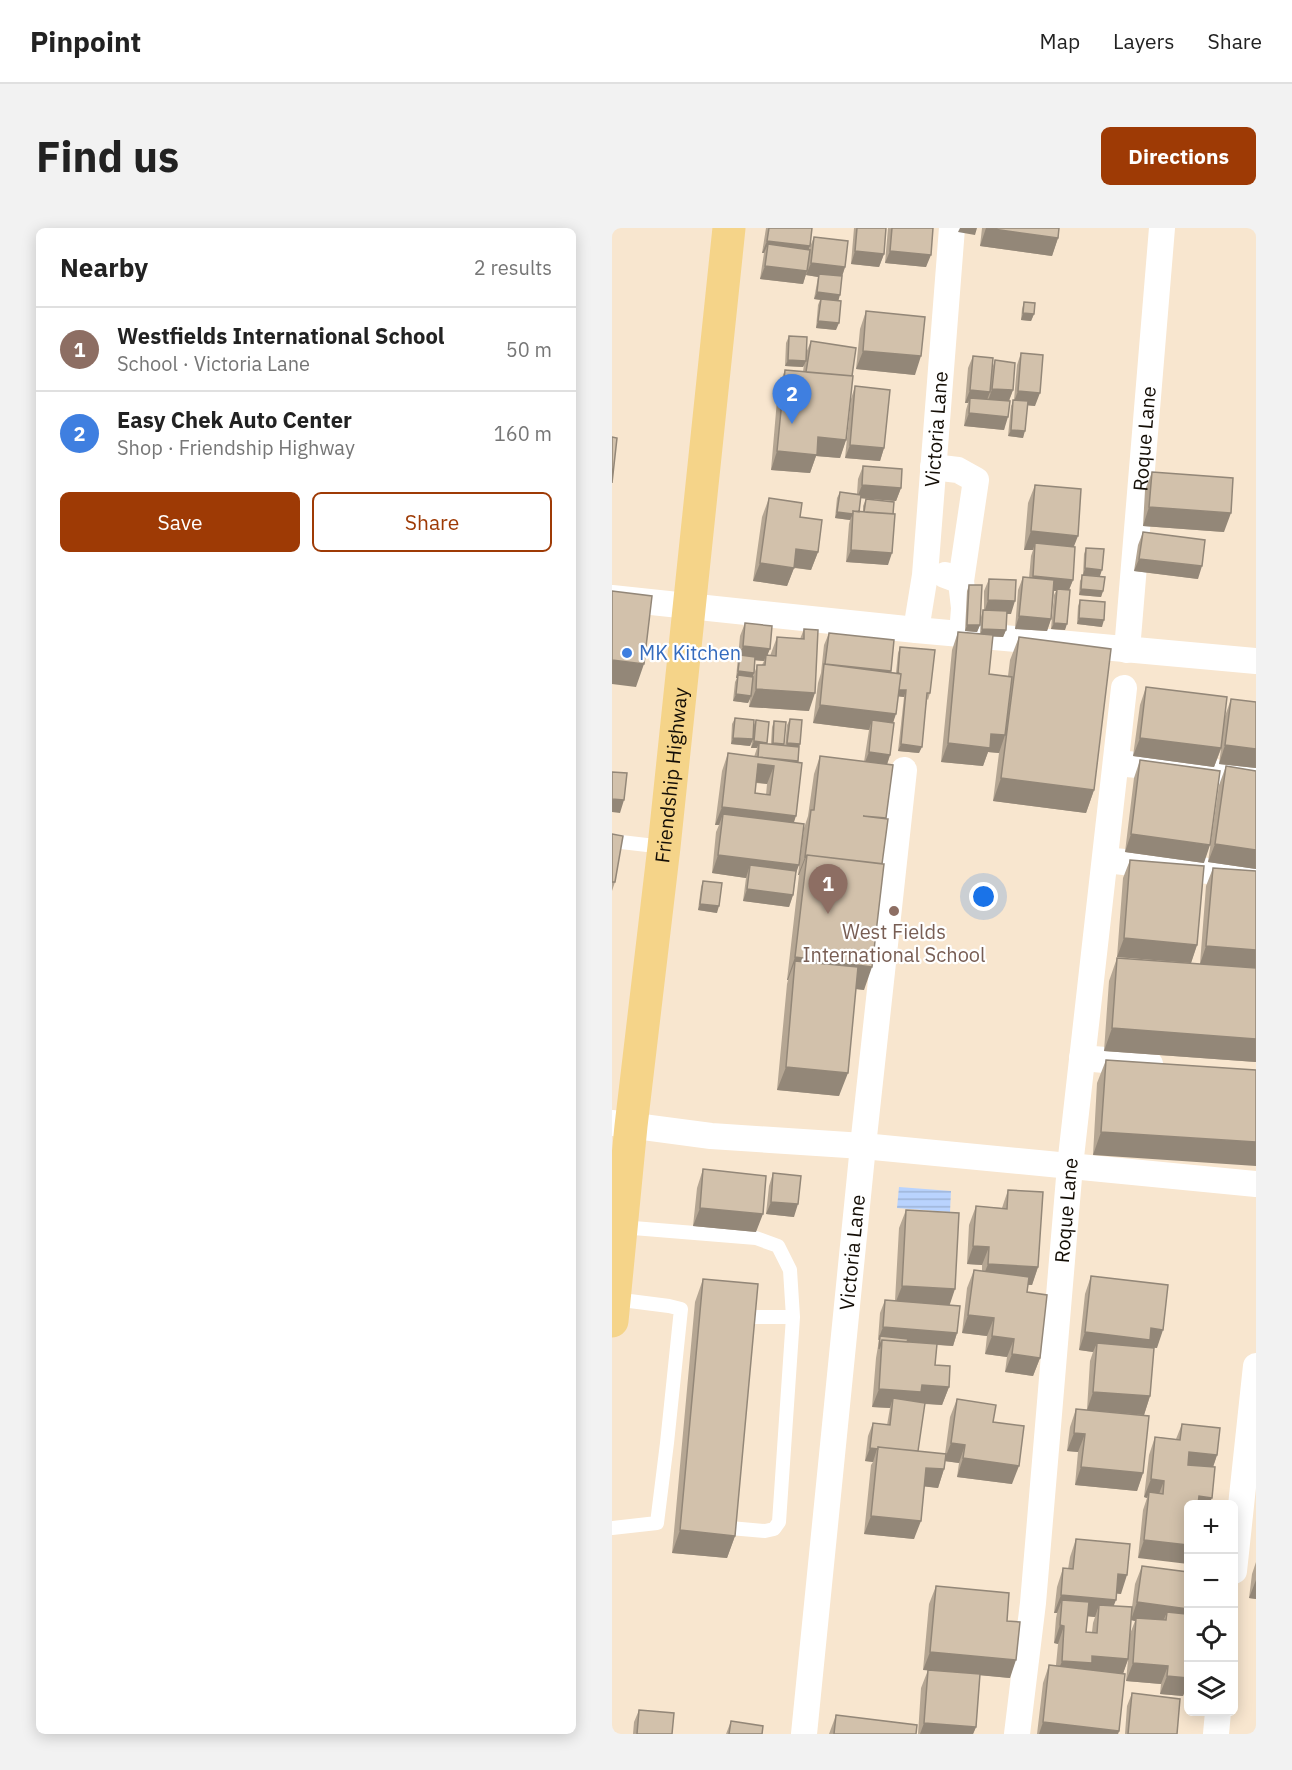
<!DOCTYPE html>
<html lang="en">
<head>
<meta charset="utf-8">
<style>
  :root { --surface:#fff; --page:#f2f2f2; --text:#222; --muted:#767676; --line:#e0e0e0; --accent:#9e3a05 }
  body { margin:0; font-family:"IBM Plex Sans",sans-serif; background:var(--page); color:var(--text) }
  .controls { position:absolute; right:18px; bottom:18px; display:grid; overflow:hidden; border-radius:9px; box-shadow:0 3px 15px #0003 }
  .controls button { width:54px; height:54px; display:grid; place-items:center; padding:0; border:0; border-bottom:2px solid var(--line); background:var(--surface); color:var(--text); font:30px sans-serif }
  .you { position:absolute; left:372px; top:669px; width:21px; height:21px; margin:-15px; border:4px solid #fff; border-radius:50%; background:#1a73e8; box-shadow:0 0 0 9px #1a73e833 }
  .badge { display:grid; place-items:center; width:39px; height:39px; border-radius:50%; background:var(--accent); color:#fff; font-size:20px; font-weight:700 }
  .pin { position:absolute; translate:-50% -50px; filter:drop-shadow(0 2px 3px #0008) }
  .pin::after { content:''; position:absolute; top:32px; width:21px; height:18px; background:inherit; clip-path:polygon(0 0,100% 0,50% 100%) }
  .list { margin:0; padding:0; list-style:none }
  h2 { display:flex; justify-content:space-between; align-items:center; height:78px; margin:0; padding:0 24px; font-size:26px }
  h2 small { font-size:20px; font-weight:400; color:var(--muted) }
  .list li { display:grid; grid-template-columns:39px 1fr auto; gap:18px; align-items:center; box-sizing:border-box; height:84px; padding:0 24px; border-top:2px solid var(--line) }
  .list b { display:block; font-size:22px; white-space:nowrap }
  .list p { margin:0; font-size:20px; white-space:nowrap; color:var(--muted) }
  .list em { font-size:20px; font-style:normal; color:var(--muted) }
  .actions { display:flex; gap:12px; padding:18px 24px }
  .actions a { flex:1; padding:14px 0; border:2px solid var(--accent); border-radius:9px; text-align:center; font-size:21px; color:var(--accent) }
  .actions .main { background:var(--accent); color:#fff }
  .icon { flex:none; width:33px; height:33px; fill:none; stroke:currentColor; stroke-width:2; stroke-linecap:round; stroke-linejoin:round }
  .map { position:relative; flex:none; width:644px; height:1506px; overflow:hidden; border-radius:9px }
  header { display:flex; align-items:center; gap:36px; box-sizing:border-box; height:84px; padding:0 30px; background:var(--surface); border-bottom:2px solid var(--line) }
  header strong { font-size:28px }
  nav { display:flex; gap:33px; margin-inline-start:auto; font-size:21px }
  .intro { display:flex; align-items:center; justify-content:space-between; box-sizing:border-box; height:144px; padding:0 36px }
  h1 { margin:0; font-size:42px }
  .button { padding:15px 27px; border-radius:9px; background:var(--accent); color:#fff; font-size:21px; font-weight:700 }
  main { display:flex; gap:36px; padding:0 36px }
  aside { flex:1; background:var(--surface); border-radius:9px; box-shadow:0 3px 15px #0003 }
  .map>svg:first-child { display:block }
  .water { fill:url(#water-rules) }
  .lines { fill:none; stroke-linecap:round; stroke-linejoin:round }
  .service { stroke:#fff; stroke-width:14 }
  .minor { stroke:#fff; stroke-width:26 }
  .primary { stroke:#f5d489; stroke-width:33 }
  .wall { fill:#b5a693; fill-rule:evenodd }
  .shaded-wall { fill:#938778 }
  .building { fill:#d2c1ab; stroke:#938778; stroke-width:1.5; fill-rule:evenodd }
  .shop-dot { fill:#3f7fe0; stroke:#fff; stroke-width:2 }
  .education-dot { fill:#8d6e63; stroke:#fff; stroke-width:2 }
  .labels { text-anchor:middle; stroke-width:4.5; stroke-linejoin:round; paint-order:stroke }
  .street-label { font-size:20px; fill:#140e06; stroke:#fff }
  .shop-label { font-size:20px; fill:#366cbe; stroke:#fff; text-anchor:start }
  .education-label { font-size:20px; fill:#785e54; stroke:#fff }
</style>
</head>
<body>
<header>
<strong>Pinpoint</strong>
<nav><a>Map</a><a>Layers</a><a>Share</a></nav>
</header>
<div class="intro"><h1>Find us</h1><a class="button">Directions</a></div>
<main>
<aside>
<h2>Nearby<small>2 results</small></h2>
<ul class="list">
<li><span class="badge" style="background:#8d6e63">1</span><div><b>Westfields International School</b><p>School · Victoria Lane</p></div><em>50 m</em></li>
<li><span class="badge" style="background:#3f7fe0">2</span><div><b>Easy Chek Auto Center</b><p>Shop · Friendship Highway</p></div><em>160 m</em></li>
</ul>
<div class="actions"><a class="main">Save</a><a>Share</a></div>
</aside>
<div class="map">
<svg width="644" height="1506" viewBox="0 0 644 1506">
  <defs>
    <pattern id="water-rules" width="6" height="5" patternUnits="userSpaceOnUse" patternTransform="scale(1.5)"><rect width="6" height="5" fill="#b9d3fe"/><path d="M0 2.5h6" fill="none" stroke="#9eb4d8"/></pattern>
  </defs>
  <rect width="100%" height="100%" fill="#f8e6cf"/>
  <path class="water" d="M287 959 339 963 338 984 285 980Z"/>
  <g class="lines">
    <path class="service" d="M0 613 52 619
      M9 999 144 1010 166 1018 178 1042 181 1089 167 1294 162 1301 153 1303 118 1300
      M138 1089H181
      M0 1300 45 1295 55 1215 69 1081 57 1078 2 1071"/>
    <g class="minor">
      <path d="M321 239 346 242 364 252 349 353"/>
      <path d="M333 347 349 353 352 380 350 407"/>
      <path d="M0 370 304 402 644 433"/>
      <path id="s1" d="M304 402 313 347 340 0"/>
      <path id="s2" d="M515 422 550 0"/>
      <path d="M504 535 644 548"/>
      <path d="M493 632 644 648"/>
      <path d="M470 830 538 836"/>
      <path d="M0 895 99 908 251 918 644 956"/>
      <path d="M622 1343 644 1138"/>
      <path id="s3" d="M192 1506 251 918 292 542"/>
      <path id="s4" d="M405 1506 421 1375 458 938 512 460"/>
      <path d="M604 1506 606 1484"/>
    </g>
    <path class="primary" id="s5" d="M0 1093 19 898 52 619 117 0"/>
  </g>
  <path class="wall" d="M154 0H200L197 21 202 9 233 39 230 48 226 73 224 102 204 100 206 77 208 72 202 71 206 49 194 47V46L191 56 148 51 152 25H150Z
    M242 0H274L272 26 267 39 239 36Z
    M276 0H321L314 39 273 35Z
    M370 0H447L446 10 440 28 368 18Z
    M412 74 422 86 419 93 409 92 410 81Z
    M254 83 303 147 244 141 248 101Z
    M177 108 194 125 199 113 240 148 234 212 228 230 204 228 198 245 159 242 166 160 173 142 191 144 192 136 191 139 173 138 174 115Z
    M409 125 423 178 415 177 411 210 396 208 399 178 402 172 405 137Z
    M361 128 380 141 383 132 401 162 397 173 392 202 352 198 354 182 356 175H353L356 140Z
    M243 158 272 220 268 233 233 230 239 171Z
    M251 238 289 260 284 273 249 270 247 284H251V278L254 271 276 337 234 334 237 296 238 292 223 290 225 270 228 264 245 266 246 251Z
    M540 244 612 304 531 298 533 262Z
    M423 257 462 319 461 352 457 362 453 402 439 401 442 367 444 363H442L439 391 435 403 403 401 406 362 411 349 417 350 419 328 421 322H412L416 275Z
    M157 270 188 289 206 324 199 342 182 340 175 358 141 353 150 289Z
    M531 304 586 351 522 343 526 317Z
    M474 320 488 348 491 363 489 369 467 367 468 353 471 347 472 326Z
    M377 351 399 386H395L394 402 391 409 380 408 377 446 396 448 398 432 407 409 482 562 474 585 381 573 387 525 376 524 371 538 329 534 340 422 346 404 368 406 369 389 371 382H372V363Z
    M357 357 368 397 365 404 353 403 355 363Z
    M468 372 490 399 465 396 466 378Z
    M133 395 156 427 158 428 165 409 188 411 192 401 197 483 137 479 138 471 136 475 121 473 123 454 125 450H124L128 408ZM143 432 152 433 150 437H145L141 450 142 445Z
    M217 405 278 444 284 445 286 425 288 419 318 465 316 472 315 471 307 525 286 523 292 469 286 468 281 495 278 527 275 537 252 762 244 761 227 868 165 862 175 756 176 752H175L187 647H186L192 600 196 588 202 546 208 528 252 534 257 502 201 495 206 455 209 445 212 417Z
    M534 459 613 488 619 471 644 474V540L607 536 609 521 602 539 521 528 528 477Z
    M123 490 142 497 144 492 155 516H159L160 499 162 493 172 517 173 518 175 497 178 491 188 516 187 519 182 595 184 646 181 667 177 679 131 673 134 650 100 645 104 604 107 597H103L110 543 116 525 142 529 145 520H139L140 513 138 518 119 516 120 496ZM144 555 155 556 154 567 143 565Z
    M528 532 592 635 513 624 522 550Z
    M614 538 644 543V641L596 634 607 557Z
    M0 606 3 654 0 663Z
    M518 632 585 717 579 735 505 729 511 650Z
    M601 640 644 643V834L492 823 497 753 505 730 588 736 594 658Z
    M91 653 105 685 86 682 89 659Z
    M494 832 644 842 481 927 485 855Z
    M91 941 144 1004 81 998 85 960Z
    M161 945 182 989 154 986 157 958Z
    M396 962 426 1039 420 1057H416L415 1064 428 1130 421 1148 393 1144 395 1129 373 1126 375 1108 350 1105 355 1060 362 1042 370 1043V1037L355 1036 357 997 364 978 390 980Z
    M294 982 337 1077 345 1105 341 1118 325 1117 323 1137 337 1159 330 1177 312 1176 306 1223 333 1226 338 1189 345 1171 381 1194 400 1256 345 1249 347 1235 333 1233 332 1241 326 1260 312 1258 302 1311 252 1306 259 1237 261 1234 253 1233 256 1208 261 1195 275 1197 278 1180 260 1179 264 1130 267 1112H266L268 1085 273 1072 283 1073 287 1000Z
    M479 1048 545 1120 535 1119 538 1168 532 1187 475 1182 478 1133 481 1124 467 1122 473 1066Z
    M91 1051 123 1308 115 1330 60 1325 83 1074Z
    M464 1181 531 1245 525 1263 463 1257 466 1224 455 1223 458 1199Z
    M570 1196 605 1227 601 1239 526 1330 531 1282 535 1270 532 1269 537 1227 543 1209 564 1211Z
    M464 1311 509 1366 504 1365 501 1378 520 1379 523 1356 530 1338 576 1344 574 1460 571 1468 548 1466 549 1456 514 1453 516 1432 511 1445 507 1503 506 1506H425L431 1455 437 1437H444L446 1416 442 1415 444 1390 445 1385H442L445 1359 451 1340 456 1341 458 1329ZM476 1388 483 1389 481 1395 480 1404H474ZM519 1392 523 1393 518 1406Z
    M644 1334V1371L637 1370 640 1346Z
    M324 1358 395 1393 398 1450 368 1447 364 1499 361 1506H306L309 1460 316 1442H311L317 1376Z
    M520 1465 565 1506H513L515 1478Z
    M27 1482 60 1506H21L22 1494Z
    M224 1487 304 1506H217Z
    M119 1493 150 1506H114Z"/>
  <path class="shaded-wall" d="M348 0H365L363 7 346 4Z
    M374 0 446 10 440 28 368 18Z
    M155 13 198 18 194 30 156 16 152 25H150Z
    M243 23 272 26 267 39 239 36Z
    M278 23 319 27 314 39 273 35Z
    M199 35 233 39 229 52 207 46 206 49 194 47Z
    M153 38 195 43 191 56 148 51Z
    M205 64 228 67 226 74 202 71Z
    M411 85 422 86 419 93 409 92Z
    M206 93 227 95 224 102 204 100Z
    M251 123 309 128 303 147 244 141Z
    M176 132 194 133 191 139 173 138Z
    M380 161 401 162 396 175 376 173Z
    M358 162 378 164 373 177 358 170 356 175H353Z
    M406 163 428 165 423 178 401 176Z
    M357 185 396 189 392 202 352 198Z
    M399 202 413 203 411 210 396 208Z
    M206 209 234 212 228 230 204 228 198 245 159 242 165 223Z
    M238 217 272 220 268 233 233 230Z
    M250 257 289 260 284 273 245 270Z
    M537 279 619 285 612 304 531 298Z
    M225 284 241 286 238 292 223 290Z
    M419 303 466 308 459 326 423 315 421 322H412Z
    M184 321 206 324 199 342 178 339Z
    M239 322 280 325 276 337 234 334Z
    M527 331 590 338 586 351 522 343Z
    M148 335 182 340 175 358 141 353Z
    M473 340 490 342 488 348 471 347Z
    M421 348 461 352 456 364 445 361 444 363 416 361Z
    M469 361 491 363 489 369 467 367Z
    M376 372 403 373 399 386 372 385Z
    M407 388 439 391 435 403 403 401Z
    M467 390 492 392 490 399 465 396Z
    M442 395 455 396 453 402 439 401Z
    M355 397H368L365 404 353 403Z
    M370 401 394 402 391 409 368 408Z
    M131 418 158 421 153 433 154 427 152 433 127 431 128 427 126 431Z
    M0 432 32 436 24 459 0 456Z
    M213 436 279 443 274 455Z
    M126 443 142 445 140 452 126 447 125 450H124Z
    M144 461 203 465 197 483 137 479Z
    M284 461 294 462 292 469 282 468Z
    M124 466 139 468 136 475 121 473Z
    M208 477 284 486 278 504 260 492 257 502 201 495Z
    M379 506 393 507 387 525 376 524 371 538 329 534 336 515Z
    M121 510 141 511 138 518 119 516Z
    M528 510 609 520 602 539 521 528Z
    M142 513 155 515 153 521 147 515 145 520H139Z
    M175 515 188 516 186 523 173 521Z
    M289 516 310 519 307 525 286 523Z
    M613 517 644 521V540L607 536Z
    M257 524 278 527 274 539 252 537Z
    M146 529 162 538 155 556 140 554Z
    M389 550 482 562 474 585 381 573Z
    M0 571 12 572 8 585 0 584Z
    M110 579 184 588 178 606 111 586 107 597H103Z
    M519 606 598 617 592 635 513 624Z
    M603 616 644 622V641L596 634Z
    M106 627 187 637 180 656 138 637 134 650 100 645Z
    M193 629H194L187 647H186Z
    M135 661 181 667 177 679 131 673Z
    M88 676 107 678 105 685 86 682Z
    M512 710 585 717 579 735 505 729Z
    M594 718 644 722V741L588 736Z
    M183 729 260 739 252 762 181 753 183 733 176 752H175Z
    M500 800 644 811V834L492 823Z
    M174 839 236 845 227 868 165 862Z
    M489 904 644 914V938L481 927Z
    M159 974 186 976 182 989 154 986Z
    M88 980 151 986 144 1004 81 998Z
    M361 1018 377 1019 370 1037 355 1036Z
    M376 1036 426 1039 420 1057 369 1054Z
    M290 1058 343 1061 337 1079 283 1076Z
    M356 1087 382 1090 375 1108 350 1105Z
    M271 1099 345 1105 341 1118 268 1112V1108L266 1112Z
    M539 1100 551 1102 545 1120 535 1119 531 1130 485 1115 481 1124 467 1122 473 1104Z
    M380 1108 402 1111 395 1129 373 1126Z
    M400 1126 428 1130 421 1148 393 1144Z
    M310 1157 337 1159 330 1177 305 1175 281 1170 278 1180 260 1179 267 1161Z
    M481 1164 538 1168 532 1187 475 1182Z
    M462 1205 473 1206 466 1224 455 1223Z
    M339 1215 353 1217 347 1235 332 1233Z
    M258 1220 265 1221 261 1234 253 1233Z
    M577 1224 605 1227 599 1245 570 1242Z
    M351 1230 407 1238 400 1256 345 1249Z
    M469 1239 531 1245 525 1263 463 1257Z
    M314 1240 332 1241 326 1260 308 1258Z
    M539 1251 552 1253 545 1271 537 1264 535 1270 532 1269Z
    M587 1268 600 1270 597 1276H584Z
    M259 1288 309 1293 302 1311 252 1306Z
    M68 1302 123 1308 115 1330 60 1325Z
    M532 1312 576 1317V1336L526 1330Z
    M506 1346 515 1347 509 1366 499 1365Z
    M644 1352V1371L637 1370Z
    M449 1367 504 1372 497 1390 487 1377 483 1389 449 1386 450 1372 445 1385H442Z
    M525 1374 576 1381V1400L554 1392 555 1384 550 1396 524 1390 523 1393 519 1392Z
    M448 1397 452 1398 446 1416 442 1415Z
    M318 1424 404 1432 398 1450 311 1442Z
    M480 1428 516 1431 510 1449 443 1451 450 1433Z
    M521 1435 556 1438 549 1456 514 1453Z
    M576 1447V1460H574L571 1468 548 1466 555 1448Z
    M431 1494 507 1503 506 1506H427Z
    M312 1495 364 1499 361 1506H308Z"/>
  <path class="building" d="M157 0H200L198 18 155 13Z
    M245 0H274L272 26 243 23Z
    M280 0H321L319 27 278 23Z
    M374 0H447L446 10Z
    M202 9 236 13 233 39 199 35Z
    M156 16 198 22 195 43 153 38Z
    M207 46 230 48 228 67 205 64Z
    M209 71 229 73 227 95 206 93Z
    M412 74 423 75 422 86 411 85Z
    M254 83 313 89 309 128 251 123Z
    M177 108 195 109 194 133 176 132Z
    M199 113 244 120 240 148 194 144Z
    M409 125 431 127 428 165 406 163Z
    M361 128 381 130 378 164 358 162Z
    M383 132 403 135 401 162 380 161Z
    M173 142 241 148 234 212 206 209 205 227 165 223Z
    M243 158 278 162 272 220 238 217Z
    M358 170 398 173 396 189 357 185Z
    M401 172 416 173 413 203 399 202Z
    M0 209 5 210 0 255Z
    M251 238 290 241 289 260 250 257Z
    M540 244 621 250 619 285 537 279Z
    M423 257 469 261 466 308 419 303Z
    M228 264 249 267 247 284 241 283V286L225 284Z
    M157 270 190 275 188 289 210 292 206 324 184 321 182 340 148 335Z
    M254 271 282 274 281 286 252 284Z
    M241 283 283 286 280 325 239 322Z
    M531 304 593 312 590 338 527 331Z
    M423 315 463 319 461 352 421 348Z
    M474 320 492 321 490 342 473 340Z
    M470 347 493 349 491 363 469 361Z
    M411 349 442 352 439 391 407 388Z
    M377 351 404 352 403 373 376 372Z
    M357 357H370L368 397H355Z
    M445 361 458 362 455 396 442 395Z
    M0 363 40 368 32 436 0 432Z
    M468 372 493 374 492 392 467 390Z
    M371 382 395 383 394 402 370 401Z
    M133 395 160 398 158 421 131 418Z
    M192 401 206 402 203 465 144 461 145 437H153L154 427 164 428 165 409 192 411Z
    M346 404 381 407 377 446 400 449 393 507 379 506 378 520 336 515Z
    M217 405 282 412 279 443 213 436Z
    M407 409 499 421 482 562 389 550Z
    M288 419 323 422 318 465H315L310 519 289 516 294 462H287L289 446 286 445Z
    M128 427 143 429 142 445 126 443Z
    M212 436 289 446 284 486 208 477Z
    M126 447 141 449 139 468 124 466Z
    M534 459 615 469 609 520 528 510Z
    M619 471 644 474V521L613 517Z
    M123 490 142 492 141 511 121 510Z
    M178 491 190 492 188 516 175 515Z
    M144 492 157 494 155 515 142 513Z
    M260 492 282 495 278 527 257 524Z
    M162 493 174 494 172 516 161 515Z
    M147 515 187 519 186 533 146 529Z
    M116 525 190 535 184 588 110 579ZM146 536 162 538 158 567 143 565Z
    M208 528 281 537 274 590 251 588 276 591 270 636 195 627 194 629H193L199 582H202Z
    M528 532 608 543 598 617 519 606Z
    M614 538 644 543V622L603 616Z
    M0 544 15 545 12 572 0 571Z
    M111 586 192 596 187 637 106 627Z
    M0 606 11 608 3 654H0Z
    M195 627 272 636 260 739 183 729Z
    M518 632 592 638 585 717 512 710Z
    M138 637 184 643 181 667 135 661Z
    M601 640 644 643V722L594 718Z
    M91 653 110 655 107 678 88 676Z
    M505 730 644 740V811L500 800Z
    M183 733 246 739 236 845 174 839Z
    M494 832 644 842V914L489 904Z
    M91 941 154 948 151 986 88 980Z
    M161 945 189 948 186 976 159 974Z
    M396 962 431 964 426 1039 376 1036 377 1019 361 1018 364 978 395 981Z
    M294 982 347 985 343 1061 290 1058Z
    M362 1042 417 1049 415 1064 435 1067 428 1130 400 1126 402 1111 380 1108 382 1090 356 1087Z
    M479 1048 556 1057 551 1102 539 1100 538 1112 473 1104Z
    M91 1051 146 1056 123 1308 68 1302Z
    M273 1072 348 1078 345 1105 271 1099Z
    M268 1108 296 1111 295 1114 270 1112 267 1121Z
    M270 1112 325 1116 323 1137 338 1138 337 1159 310 1157 309 1164 267 1161Z
    M485 1115 542 1120 538 1168 481 1164Z
    M281 1170 313 1175 306 1223 266 1219V1221L258 1220 261 1195 278 1197Z
    M345 1171 384 1177 381 1194 412 1198 407 1238 351 1230 353 1217 339 1215Z
    M464 1181 537 1188 531 1245 469 1239 473 1206 462 1205Z
    M570 1196 608 1200 605 1227 577 1224 576 1237 603 1239 600 1270 587 1268 586 1276H576V1317L532 1312 537 1264 551 1266 552 1253 539 1251 543 1209 568 1212Z
    M266 1219 334 1226 332 1241 314 1240 309 1293 259 1288Z
    M464 1311 518 1316 515 1347 506 1346 504 1372 449 1367 451 1340 461 1341Z
    M530 1338 576 1344V1381L525 1374Z
    M324 1358 397 1365 395 1393 408 1394 404 1432 318 1424Z
    M450 1372 477 1374 474 1404 485 1405 487 1377 520 1379 516 1431 480 1428V1435L450 1433 452 1398 448 1397Z
    M555 1384 574 1386 573 1396H576V1450L555 1448 556 1438 521 1435 524 1390 554 1392Z
    M437 1437 513 1446 507 1503 431 1494Z
    M316 1442 368 1446 364 1499 312 1495Z
    M520 1465 568 1471 565 1506H516Z
    M27 1482 62 1485 60 1506H25Z
    M224 1487 305 1497 304 1506H222Z
    M119 1493 151 1498 150 1506H117Z"/>
  <circle class="shop-dot" cx="15" cy="425" r="6"/>
  <circle class="education-dot" cx="282" cy="683" r="6"/>
  <g class="labels">
    <g class="street-label">
      <text dy="7" stroke="none"><textPath href="#s1" startOffset="202">Victoria Lane</textPath></text>
      <text dy="7" stroke="none"><textPath href="#s2" startOffset="212">Roque Lane</textPath></text>
      <text dy="7" stroke="none"><textPath href="#s5" startOffset="549">Friendship Highway</textPath></text>
      <text dy="7" stroke="none"><textPath href="#s4" startOffset="526">Roque Lane</textPath></text>
      <text dy="7" stroke="none"><textPath href="#s3" startOffset="484">Victoria Lane</textPath></text>
    </g>
    <g class="shop-label">
      <text x="27" y="432">MK Kitchen</text>
    </g>
    <g class="education-label">
      <text x="282" y="711">West Fields<tspan x="282" dy="23">International School</tspan></text>
    </g>
  </g>
</svg>
<div class="controls">
<button>+</button>
<button>−</button>
<button><svg class="icon" aria-label="locate" viewBox="0 0 24 24"><circle cx="12" cy="12" r="6"/><path d="M12 2v4M12 18v4M2 12h4M18 12h4"/></svg></button>
<button><svg class="icon" aria-label="layers" viewBox="0 0 24 24"><path d="M12 4l9 5-9 5-9-5zM3 14l9 5 9-5"/></svg></button>
</div>
<div class="you"></div>
<div class="pin badge" style="left:216px;top:686px;background:#8d6e63">1</div>
<div class="pin badge" style="left:180px;top:196px;background:#3f7fe0">2</div>
</div>
</main>
</body>
</html>
